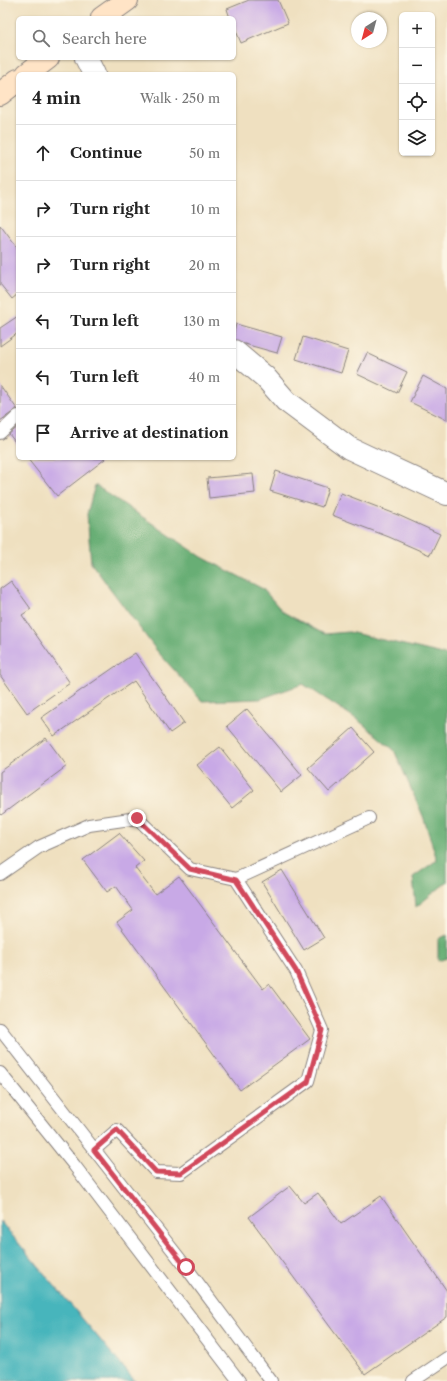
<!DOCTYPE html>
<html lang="en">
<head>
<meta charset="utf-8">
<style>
  :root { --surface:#fff; --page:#f6f6f6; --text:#222; --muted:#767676; --line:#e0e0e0 }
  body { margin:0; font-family:"Libre Caslon Text",serif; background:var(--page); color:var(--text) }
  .controls { position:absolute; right:12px; top:12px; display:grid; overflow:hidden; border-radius:6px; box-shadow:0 1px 3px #0004 }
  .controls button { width:36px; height:36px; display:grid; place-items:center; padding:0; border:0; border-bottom:1px solid var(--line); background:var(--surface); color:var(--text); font:20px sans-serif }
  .compass { position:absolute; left:351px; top:12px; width:36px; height:36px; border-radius:50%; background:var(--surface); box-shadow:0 1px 3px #0004; rotate:216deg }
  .stop { position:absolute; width:12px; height:12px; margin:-9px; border:3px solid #d1495b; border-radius:50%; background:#fff }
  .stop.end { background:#d1495b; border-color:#fff; box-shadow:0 1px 4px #0008 }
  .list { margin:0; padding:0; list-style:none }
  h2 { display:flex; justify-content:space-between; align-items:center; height:52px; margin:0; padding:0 16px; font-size:17px }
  h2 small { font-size:13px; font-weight:400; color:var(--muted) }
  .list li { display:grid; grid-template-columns:26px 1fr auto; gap:12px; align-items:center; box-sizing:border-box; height:56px; padding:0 16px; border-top:1px solid var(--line) }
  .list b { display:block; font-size:15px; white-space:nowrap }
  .list em { font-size:13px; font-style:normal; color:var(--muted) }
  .icon { flex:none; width:22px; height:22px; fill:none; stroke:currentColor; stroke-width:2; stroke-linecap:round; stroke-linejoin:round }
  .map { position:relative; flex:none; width:447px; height:1381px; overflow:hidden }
  .search { position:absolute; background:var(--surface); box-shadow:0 1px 3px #0004; left:16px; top:16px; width:220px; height:44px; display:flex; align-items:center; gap:10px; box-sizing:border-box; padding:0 14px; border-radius:6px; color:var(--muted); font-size:15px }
  .panel { position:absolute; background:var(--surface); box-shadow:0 1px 3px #0004; left:16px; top:72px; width:220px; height:388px; border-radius:6px }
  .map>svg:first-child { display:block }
  .forest { fill:#68ae74; stroke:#456858 }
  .water { fill:#46b5bc; stroke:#346c7c }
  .building { fill:#c8a9e6 }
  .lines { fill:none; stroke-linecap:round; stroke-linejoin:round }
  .service-casing { stroke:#88817e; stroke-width:14 }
  .minor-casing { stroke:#88817e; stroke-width:24 }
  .secondary-casing { stroke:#88817e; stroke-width:24 }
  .service { stroke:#fff; stroke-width:12 }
  .minor { stroke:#fff; stroke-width:22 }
  .secondary { stroke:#ffe4c6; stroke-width:22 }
  .route { stroke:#d1495b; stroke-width:5 }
</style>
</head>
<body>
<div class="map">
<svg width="447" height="1381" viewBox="0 0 447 1381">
  <rect width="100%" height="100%" fill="#fcf5e5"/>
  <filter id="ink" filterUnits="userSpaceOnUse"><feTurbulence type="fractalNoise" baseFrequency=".025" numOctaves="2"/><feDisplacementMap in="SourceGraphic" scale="8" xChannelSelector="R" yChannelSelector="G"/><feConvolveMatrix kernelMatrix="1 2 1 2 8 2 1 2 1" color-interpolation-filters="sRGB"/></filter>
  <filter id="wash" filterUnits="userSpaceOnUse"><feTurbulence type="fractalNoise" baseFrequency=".012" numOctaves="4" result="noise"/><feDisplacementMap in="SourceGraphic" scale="16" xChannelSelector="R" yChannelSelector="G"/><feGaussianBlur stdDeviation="0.9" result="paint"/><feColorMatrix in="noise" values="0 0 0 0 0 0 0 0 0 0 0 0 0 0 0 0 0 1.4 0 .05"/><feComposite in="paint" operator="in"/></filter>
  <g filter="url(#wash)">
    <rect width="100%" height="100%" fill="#efe0c0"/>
    <path class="forest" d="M95 485 202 557 263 589 283 612 324 634 349 632 447 655V882L416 907 413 877 437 860 423 816 394 750 358 720 303 684 260 699 202 701 157 651 91 563 87 514Z
      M447 935V958L438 961V939Z"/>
    <path class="water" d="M0 1221 135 1381H0Z"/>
    <g id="blocks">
      <path class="building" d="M249 0H278L288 23 241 43 234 26V18H230L227 9Z
        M0 225 18 249V294L12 299 0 284Z
        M18 316V333L0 346V328Z
        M236 324 282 337 277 353 234 341V333Z
        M303 337 348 351 341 373 296 359Z
        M367 353 407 372 397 393 357 374Z
        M423 376 447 389V420L410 402Z
        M0 385 17 409 0 421Z
        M18 427V446L9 434Z
        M27 458H104L105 459 57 496Z
        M276 471 328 488 322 507 270 491Z
        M253 474 255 493 209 498 207 478Z
        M341 493 398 515 440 534 430 555 389 537 332 515Z
        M11 581 31 609 22 615 70 683 27 713 0 675V589Z
        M135 653 184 723 170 733 134 681 54 736 41 718Z
        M247 709 302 775 281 792 227 726Z
        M353 728 374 752 329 792 308 768Z
        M46 738 67 766 1 815 0 813V772Z
        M220 747 254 790 232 808 197 765Z
        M119 833 144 861 135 868 155 894 179 876 263 989 269 984 310 1039 240 1090 117 922 133 910 116 886 107 892 83 860Z
        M282 870 324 938 304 950 262 882Z
        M290 1186 304 1203 318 1193 341 1224 381 1196 447 1291V1317L365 1374 249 1217Z"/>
    </g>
  </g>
  <g filter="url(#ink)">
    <use href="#blocks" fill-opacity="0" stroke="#88817e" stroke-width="1"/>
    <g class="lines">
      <defs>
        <path id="service" d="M0 433 18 416
          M0 874 39 847 89 825 137 818 190 869 236 879 369 818
          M0 1029 186 1267 271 1381
          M0 1073 74 1165 239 1381
          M94 1150 117 1130 156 1172 181 1173 308 1081 322 1030 296 971 236 879
          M413 1381 447 1358"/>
        <path id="minor" d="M86 58 94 74
          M234 351 265 377 286 401 349 448 447 494"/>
        <path id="secondary" d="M102 18 127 0
          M27 74 48 58
          M0 94 18 80"/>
      </defs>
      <use href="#service" class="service-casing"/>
      <use href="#minor" class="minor-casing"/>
      <use href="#secondary" class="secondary-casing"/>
      <use href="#service" class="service"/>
      <use href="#minor" class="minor"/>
      <use href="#secondary" class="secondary"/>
    </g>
  </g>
  <g class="lines" filter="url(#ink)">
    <path class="route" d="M137 818 190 869 236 880 296 971 322 1030 308 1082 181 1173 156 1172 117 1130 94 1150 186 1267"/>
  </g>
</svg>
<div class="controls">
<button>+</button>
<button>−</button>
<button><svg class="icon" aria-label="locate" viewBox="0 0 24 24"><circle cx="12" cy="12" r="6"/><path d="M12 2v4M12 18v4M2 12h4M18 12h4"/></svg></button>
<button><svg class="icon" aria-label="layers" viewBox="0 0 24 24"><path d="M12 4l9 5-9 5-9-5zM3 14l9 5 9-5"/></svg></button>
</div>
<svg class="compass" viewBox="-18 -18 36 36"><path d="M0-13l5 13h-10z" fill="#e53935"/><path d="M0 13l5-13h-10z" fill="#767676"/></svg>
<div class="stop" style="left:186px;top:1267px"></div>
<div class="stop end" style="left:137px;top:818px"></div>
<div class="search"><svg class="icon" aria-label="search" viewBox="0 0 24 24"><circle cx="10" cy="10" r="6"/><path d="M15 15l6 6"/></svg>Search here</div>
<section class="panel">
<h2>4 min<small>Walk · 250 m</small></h2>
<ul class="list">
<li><svg class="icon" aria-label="ahead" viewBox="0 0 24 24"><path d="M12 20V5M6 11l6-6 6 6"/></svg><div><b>Continue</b></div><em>50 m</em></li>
<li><svg class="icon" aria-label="right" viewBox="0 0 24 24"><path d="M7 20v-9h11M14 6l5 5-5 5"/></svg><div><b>Turn right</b></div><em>10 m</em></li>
<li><svg class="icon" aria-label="right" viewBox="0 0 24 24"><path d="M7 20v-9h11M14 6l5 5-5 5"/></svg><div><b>Turn right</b></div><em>20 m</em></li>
<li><svg class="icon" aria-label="left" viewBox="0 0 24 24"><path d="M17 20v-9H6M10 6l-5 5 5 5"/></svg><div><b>Turn left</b></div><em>130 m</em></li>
<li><svg class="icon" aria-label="left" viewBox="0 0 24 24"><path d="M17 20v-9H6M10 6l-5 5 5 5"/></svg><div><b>Turn left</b></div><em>40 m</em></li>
<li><svg class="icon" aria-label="arrive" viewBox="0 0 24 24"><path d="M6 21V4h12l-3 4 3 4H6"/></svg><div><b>Arrive at destination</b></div></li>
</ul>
</section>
</div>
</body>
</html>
